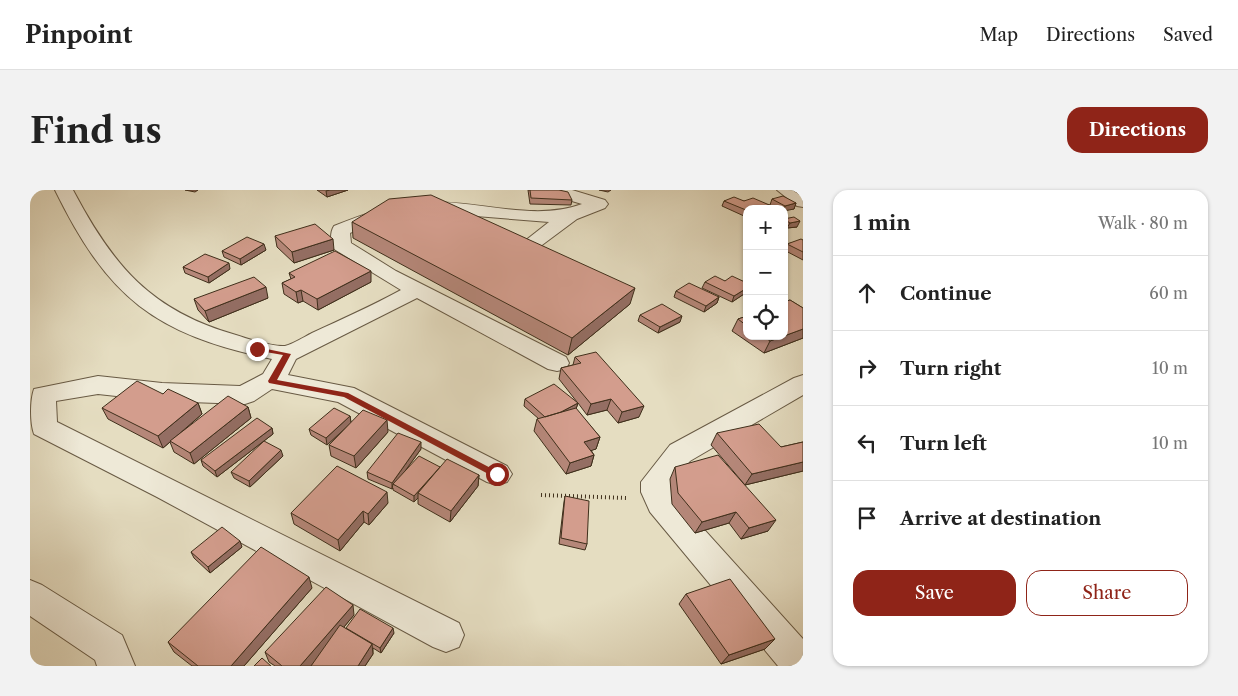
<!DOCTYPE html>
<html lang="en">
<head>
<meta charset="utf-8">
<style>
  :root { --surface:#fff; --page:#f2f2f2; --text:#222; --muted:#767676; --line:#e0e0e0; --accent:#8f2418 }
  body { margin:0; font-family:"Libre Caslon Text",serif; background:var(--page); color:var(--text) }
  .controls { position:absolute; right:15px; top:15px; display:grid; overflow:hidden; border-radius:10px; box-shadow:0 1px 4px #0004 }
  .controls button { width:45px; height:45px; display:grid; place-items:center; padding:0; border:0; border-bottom:1px solid var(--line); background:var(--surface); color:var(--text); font:25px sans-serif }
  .stop { position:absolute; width:15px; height:15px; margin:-11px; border:4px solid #8f2418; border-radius:50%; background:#fff }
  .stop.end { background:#8f2418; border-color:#fff; box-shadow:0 1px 5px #0008 }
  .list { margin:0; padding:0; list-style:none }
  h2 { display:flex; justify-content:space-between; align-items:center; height:65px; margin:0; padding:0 20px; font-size:21px }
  h2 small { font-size:16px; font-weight:400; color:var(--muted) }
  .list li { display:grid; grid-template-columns:32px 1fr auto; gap:15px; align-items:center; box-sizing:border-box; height:75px; padding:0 20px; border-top:1px solid var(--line) }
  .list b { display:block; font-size:19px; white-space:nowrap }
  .list em { font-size:16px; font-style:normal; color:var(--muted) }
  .actions { display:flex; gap:10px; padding:15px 20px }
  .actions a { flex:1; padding:11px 0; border:1px solid var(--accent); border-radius:15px; text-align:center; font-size:18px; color:var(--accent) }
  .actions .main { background:var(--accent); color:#fff }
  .icon { flex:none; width:28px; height:28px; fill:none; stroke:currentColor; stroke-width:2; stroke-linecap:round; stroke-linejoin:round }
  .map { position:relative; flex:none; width:773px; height:476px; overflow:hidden; border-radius:15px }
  header { display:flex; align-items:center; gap:30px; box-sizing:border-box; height:70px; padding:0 25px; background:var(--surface); border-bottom:1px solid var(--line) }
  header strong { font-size:24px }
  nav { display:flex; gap:28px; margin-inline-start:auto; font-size:18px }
  .intro { display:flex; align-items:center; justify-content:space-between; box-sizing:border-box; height:120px; padding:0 30px }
  h1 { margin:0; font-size:35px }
  .button { padding:12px 22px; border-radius:15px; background:var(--accent); color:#fff; font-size:18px; font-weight:700 }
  main { display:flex; gap:30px; padding:0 30px }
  aside { flex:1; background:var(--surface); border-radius:15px; box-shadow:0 1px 4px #0004 }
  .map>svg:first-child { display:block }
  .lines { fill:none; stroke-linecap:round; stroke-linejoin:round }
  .minor-casing { stroke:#685a44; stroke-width:2 }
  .path { stroke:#3f2f1b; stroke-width:4; stroke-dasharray:1 3; stroke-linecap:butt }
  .minor { fill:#eee9d7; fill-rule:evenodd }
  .wall { fill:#b58779; stroke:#3f2f1b }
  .shaded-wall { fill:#946e63; stroke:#3f2f1b }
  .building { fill:#d39d8d; stroke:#3f2f1b }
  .route { fill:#8f2418 }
</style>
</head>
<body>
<header>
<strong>Pinpoint</strong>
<nav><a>Map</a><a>Directions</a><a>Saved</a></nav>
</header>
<div class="intro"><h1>Find us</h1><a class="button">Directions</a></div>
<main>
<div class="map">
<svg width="773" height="476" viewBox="0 0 773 476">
  <rect width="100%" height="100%" fill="#e5ddc1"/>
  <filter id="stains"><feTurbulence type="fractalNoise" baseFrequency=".004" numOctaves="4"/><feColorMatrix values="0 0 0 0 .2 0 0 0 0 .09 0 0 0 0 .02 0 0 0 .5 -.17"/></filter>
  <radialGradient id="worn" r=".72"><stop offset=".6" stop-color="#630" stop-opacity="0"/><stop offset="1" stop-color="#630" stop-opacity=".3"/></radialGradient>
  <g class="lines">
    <defs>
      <path id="minor" d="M25 0H43C83 76 121 121 206 145 218 149 244 157 255 156 263 154 274 147 282 143 312 129 342 116 371 100L304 59C300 53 300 42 304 36 334 24 364 13 396 12 446 10 505 32 552 14L518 4 515 0H542L575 10 578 14 575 18 547 29 508 58H494L491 54 519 32 396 22 351 30 320 43 321 53 366 81 536 167 539 173 536 179 527 181 518 179 387 108 266 169 258 185 324 198 477 276 482 284 477 292 467 295 457 292 308 212 242 199 224 211 215 214 132 211 68 204 26 211 27 232 429 433 434 445 429 457 416 462 403 457 127 307 4 244C0 233 0 210 4 199L68 186 132 193 210 196 233 184 242 169C124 144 78 108 25 0Z
        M747 0H767L773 4V17L767 16Z
        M773 185V205L660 271 641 295 643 305 773 449V476H748L620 322 611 302V292L640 255 764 188Z
        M0 390 12 395 92 445 105 476H67L65 470 0 426Z"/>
    </defs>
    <use href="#minor" class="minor-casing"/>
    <path class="path" d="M511 305 597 308"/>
    <use href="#minor" class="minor"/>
  </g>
  <path class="wall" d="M155 0H168L165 2Z
    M287 0H318L297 7Z
    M498 0H529L542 10 541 15 500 14Z
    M569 0H581L578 2Z
    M763 0H773V7Z
    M742 9 766 13 764 19H747L744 17 743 19H717L714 26 692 16 694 11H714L740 15Z
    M754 28 767 37 757 38 754 36Z
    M322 32 600 114 538 165 323 48Z
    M245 46 304 60 264 73 247 57Z
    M773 50V70L754 60 757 54Z
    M236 60 211 75 194 67 192 61Z
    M153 77 200 79 179 93 155 83Z
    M259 83 341 92 288 120 273 111 268 113 254 104 252 93 261 89Z
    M695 91 717 93V102L702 112 672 98 675 92Z
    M646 101 689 107 687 113 674 122 644 107Z
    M238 108 179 132 168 120 164 109Z
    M760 110 773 118V148L734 163 702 141 708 129 717 126V146H754V112Z
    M610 125 650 132 628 143 608 131Z
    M545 167 609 227 588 233 577 220 557 225 548 213 546 219 570 247 566 259 561 260 564 265 561 276 536 284 504 241 507 229H509L494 216 495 209 547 212 529 189 531 178 543 175Z
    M133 204 168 213 172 224 154 240 218 217 221 228 164 274 144 262 140 252 133 258 78 229 72 218Z
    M320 226 321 232 358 242 326 278 301 266 299 255 319 235 297 255 281 245 279 239Z
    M242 238 243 244 187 287 173 276 171 270Z
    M687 243 751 257 773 252V281L715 295 681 255Z
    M391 259 375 281 410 277 449 285 448 296 420 332 388 314V308L384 312 363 300V298L362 299 338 289 337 282Z
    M253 266 220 297 204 288 201 282Z
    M645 277 738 341 711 349 699 333 665 343 642 314 640 289Z
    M535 306 557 354 555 360 529 354 534 312Z
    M358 313 339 335 334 332 310 361 264 334 261 323Z
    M212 357 180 383 164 368 161 362Z
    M282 398 214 476H162L144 462 138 452Z
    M656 404 735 459 691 474 649 414Z
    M324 425 314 437 316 439 364 443 351 463 343 458V464L335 476H245L239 472 235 462Z"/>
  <path class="shaded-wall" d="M300 0H318L297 7 296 1Z
    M766 13 764 19 754 21V19L755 16Z
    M716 20H717V25L714 26Z
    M770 31 767 37 757 38 760 33Z
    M303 49 304 60 264 73 262 62Z
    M234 54 236 60 211 75 210 69Z
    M199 73 200 79 179 93 178 87Z
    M341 81V92L288 120 287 109Z
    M236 97 238 108 179 132 175 121Z
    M605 98 600 114 538 165 542 148Z
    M717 98V102L702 112 704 106Z
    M271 100 273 111 268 113 266 102Z
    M689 107 687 113 674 122 676 116Z
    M652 126 650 132 628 143 630 137Z
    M773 139V148L734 163 740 151Z
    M581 209 577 220 557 225 561 214Z
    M168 213 172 224 133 258 128 246Z
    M548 213 546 219 518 229Z
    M614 216 609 227 588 233 592 222Z
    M218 217 221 228 164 274 160 263Z
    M320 226 321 233 297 255 296 248Z
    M357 230 358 242 326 278 324 266Z
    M242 238 243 244 187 287 185 281Z
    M570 247 566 259 551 264 554 252Z
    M391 252V259L365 295 363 294 362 299V293Z
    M251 260 253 266 220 297 219 291Z
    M564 265 561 276 536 284 540 273Z
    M773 272V281L715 295 722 284Z
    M410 277 388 303V308L384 312V306Z
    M449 285 448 296 420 332 421 321Z
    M357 302 358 313 339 335 338 324Z
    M333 321 334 332 310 361 308 350Z
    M706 322 699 333 665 343 672 332Z
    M746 330 738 341 711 349 719 338Z
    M210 351 212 357 180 383 178 377Z
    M279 387 282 398 214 476H201Z
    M323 415 324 425 281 476H270Z
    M363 438 364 443 351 463 350 458Z
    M745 449 735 459 691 474 699 465Z
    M342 454 343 464 335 476H328Z"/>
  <path class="building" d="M500 0H529L538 2 542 10 501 8Z
    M401 5 605 98 542 148 322 32 359 9Z
    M753 6 766 13 755 16 742 9Z
    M704 7 714 11 723 8 744 17 740 19H727L723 17 720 19H717L716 20 694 11Z
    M764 27 770 31 760 33 754 29Z
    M285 34 303 49 262 62 245 46Z
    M217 47 234 54 210 69 192 61Z
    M771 49 773 50V62L757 54Z
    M305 61 341 81 287 109 271 100 266 102 252 93 265 87 259 83Z
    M175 64 199 73 178 87 153 77Z
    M685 86 695 91 702 86 717 93V98L704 106 675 92Z
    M224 87 236 97 175 121 164 109Z
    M659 93 689 107 676 116 646 101Z
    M760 110 773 118V139L754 146V112Z
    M632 114 652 126 630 137 610 125Z
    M717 126V136L708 129Z
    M733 146H754L740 151Z
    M566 162 614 216 592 222 581 209 561 214 531 178 551 173 545 167Z
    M107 191 133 204 138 199 168 213 128 246 72 218Z
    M524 194 548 213 531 222 515 227 495 209Z
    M198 206 218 217 160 263 140 251Z
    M304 218 320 226 296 248 279 239Z
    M546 218 570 247 554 252 564 265 540 273 507 229Z
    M333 220 357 230 324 266 299 255Z
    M227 228 242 238 185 281 171 270Z
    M729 234 751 257 773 252V272L722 284 687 243Z
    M368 243 391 252 362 293 337 282Z
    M234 251 251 260 219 291 201 282Z
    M688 265 746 330 719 338 706 322 672 332 648 303 645 277Z
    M389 266 410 277 384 306 363 294Z
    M417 269 449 285 421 321 388 303Z
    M307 276 357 302 338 324 333 321 308 350 261 323Z
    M535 306 559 311 557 354 531 348Z
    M192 337 210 351 178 377 161 362Z
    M231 357 279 387 201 476H168L138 452Z
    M700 389 745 449 699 465 656 404Z
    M296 397 323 415 270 476H252L235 462Z
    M330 419 363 438 350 458 316 438Z
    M310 435 342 454 328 476H281Z
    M232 468 241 476H224Z"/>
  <path class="route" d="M227 157 261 164 247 190 318 203 472 284 467 288 464 287 314 207 239 193 238 191 253 165 224 160Z"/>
  <rect width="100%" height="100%" filter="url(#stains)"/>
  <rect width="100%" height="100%" fill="url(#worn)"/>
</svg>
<div class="controls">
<button>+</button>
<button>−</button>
<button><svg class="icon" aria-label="locate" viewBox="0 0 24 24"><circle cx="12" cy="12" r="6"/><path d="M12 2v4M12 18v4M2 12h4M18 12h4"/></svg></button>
</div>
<div class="stop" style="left:467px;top:284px"></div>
<div class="stop end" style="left:227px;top:159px"></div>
</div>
<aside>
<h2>1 min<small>Walk · 80 m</small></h2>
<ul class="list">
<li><svg class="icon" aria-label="ahead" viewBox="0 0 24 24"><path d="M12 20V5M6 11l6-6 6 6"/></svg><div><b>Continue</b></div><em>60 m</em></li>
<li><svg class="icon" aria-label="right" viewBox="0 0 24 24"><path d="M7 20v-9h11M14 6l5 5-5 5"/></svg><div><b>Turn right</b></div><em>10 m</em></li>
<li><svg class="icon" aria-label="left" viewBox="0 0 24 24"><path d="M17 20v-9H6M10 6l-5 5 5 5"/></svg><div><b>Turn left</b></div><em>10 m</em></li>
<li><svg class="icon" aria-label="arrive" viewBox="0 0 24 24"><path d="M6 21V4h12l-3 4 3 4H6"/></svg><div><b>Arrive at destination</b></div></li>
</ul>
<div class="actions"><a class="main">Save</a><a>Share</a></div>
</aside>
</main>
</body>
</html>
